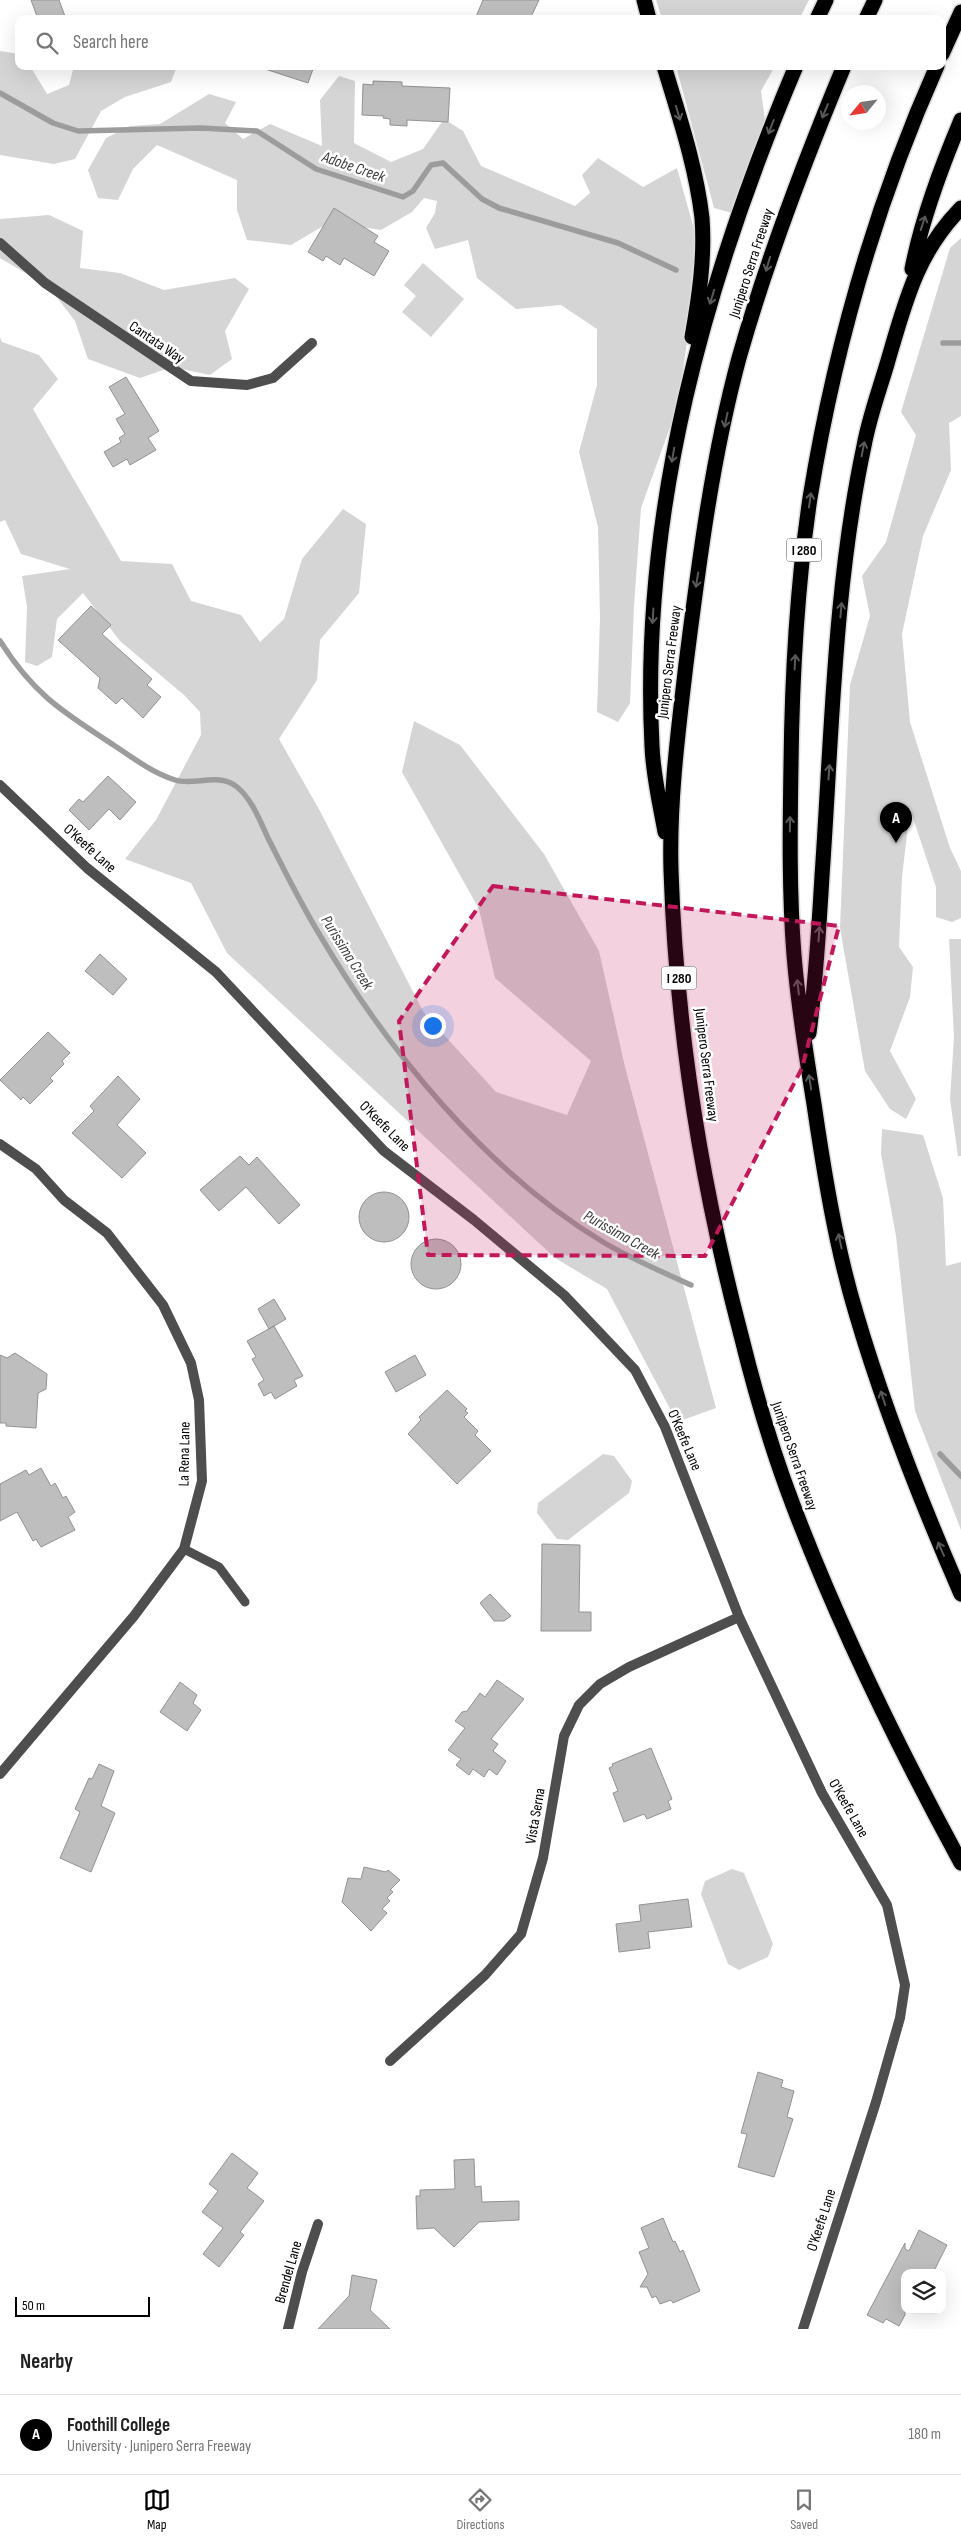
<!DOCTYPE html>
<html lang="en">
<head>
<meta charset="utf-8">
<style>
  :root { --surface:#fff; --page:#f2f2f2; --text:#222; --muted:#767676; --line:#e0e0e0; --accent:#000 }
  body { margin:0; font-family:"Sofia Sans Condensed",sans-serif; background:var(--page); color:var(--text) }
  .controls { position:absolute; right:15px; bottom:15px; display:grid; overflow:hidden; border-radius:10px; box-shadow:0 5px 20px #0002 }
  .controls button { width:45px; height:45px; display:grid; place-items:center; padding:0; border:0; border-bottom:1px solid var(--line); background:var(--surface); color:var(--text); font:25px sans-serif }
  .compass { position:absolute; left:841px; top:85px; width:45px; height:45px; border-radius:50%; background:var(--surface); box-shadow:0 5px 20px #0002; rotate:241deg }
  .scale { position:absolute; left:15px; bottom:12px; width:135px; box-sizing:border-box; padding-left:5px; border:2px solid #000; border-top:0; font-size:14px; line-height:18px; white-space:nowrap; color:#000; -webkit-text-stroke:4px #fff; paint-order:stroke }
  .you { position:absolute; left:432px; top:1025px; width:18px; height:18px; margin:-12px; border:4px solid #fff; border-radius:50%; background:#1a73e8; box-shadow:0 0 0 8px #1a73e833 }
  .badge { display:grid; place-items:center; width:32px; height:32px; border-radius:50%; background:var(--accent); color:#fff; font-size:16px; font-weight:700 }
  .pin { position:absolute; translate:-50% -41px; filter:drop-shadow(0 1px 2px #0008) }
  .pin::after { content:''; position:absolute; top:26px; width:18px; height:15px; background:inherit; clip-path:polygon(0 0,100% 0,50% 100%) }
  .list { margin:0; padding:0; list-style:none }
  h2 { display:flex; justify-content:space-between; align-items:center; height:65px; margin:0; padding:0 20px; font-size:21px }
  h2 small { font-size:16px; font-weight:400; color:var(--muted) }
  .list li { display:grid; grid-template-columns:32px 1fr auto; gap:15px; align-items:center; box-sizing:border-box; height:80px; padding:0 20px; border-top:1px solid var(--line) }
  .list b { display:block; font-size:19px; white-space:nowrap }
  .list p { margin:0; font-size:16px; white-space:nowrap; color:var(--muted) }
  .list em { font-size:16px; font-style:normal; color:var(--muted) }
  .icon { flex:none; width:28px; height:28px; fill:none; stroke:currentColor; stroke-width:2; stroke-linecap:round; stroke-linejoin:round }
  .map { position:relative; flex:none; width:961px; height:2329px; overflow:hidden }
  .search { position:absolute; background:var(--surface); box-shadow:0 5px 20px #0002; left:15px; right:15px; top:15px; height:55px; display:flex; align-items:center; gap:12px; box-sizing:border-box; padding:0 18px; border-radius:10px; color:var(--muted); font-size:19px }
  .sheet { height:145px; background:var(--surface) }
  nav { display:flex; justify-content:space-around; align-items:center; box-sizing:border-box; height:70px; border-top:1px solid var(--line); background:var(--surface); font-size:14px; color:var(--muted) }
  nav a { display:grid; justify-items:center; gap:2px }
  nav .on { color:var(--accent) }
  .map>svg:first-child { display:block }
  .green { fill:#d5d5d5 }
  .lines { fill:none; stroke-linecap:round; stroke-linejoin:round }
  .stream { stroke:#9c9c9c; stroke-width:5.5 }
  .building { fill:#bebebe; stroke:#929292 }
  .motorway-casing { stroke:#dbdbdb; stroke-width:18 }
  .service { stroke:#4e4e4e; stroke-width:9 }
  .minor { stroke:#4e4e4e; stroke-width:10 }
  .motorway { stroke:#000; stroke-width:15 }
  .oneway { stroke:#595959 }
  .marked { fill:#c2185b; fill-opacity:0.2; stroke:#c2185b; stroke-width:4; stroke-dasharray:10 6; stroke-linejoin:round }
  .labels { text-anchor:middle; stroke-width:5; stroke-linejoin:round; paint-order:stroke }
  .shield { fill:#fff; stroke:#4c4c4c; stroke-width:1 }
  .shield-label { font-size:14px; font-weight:bold; fill:#000 }
  .street-label { font-size:15px; fill:#000; stroke:#fff }
  .water-label { font-size:16px; font-style:italic; fill:#3d3d3d; stroke:#fff }
</style>
</head>
<body>
<div class="map">
<svg width="961" height="2329" viewBox="0 0 961 2329">
  <rect width="100%" height="100%" fill="#fff"/>
  <path class="green" d="M656 0H809L799 19H662Z
    M0 51 19 54V66H30L47 94 69 85 74 66H177L171 82 125 97 101 111 75 159 54 164 0 155Z
    M676 66H775L761 91 766 127 732 213 714 208Z
    M339 76 355 81 354 143 391 162 423 149 444 119 463 131 481 166 575 206 590 193 582 175 598 158 643 187 677 168 697 240 690 321 678 405 641 508 634 606 630 703 618 722 597 712 600 618 598 527 579 452 597 385V329L561 305 516 309 477 278 468 240 435 249 426 228 435 213 437 201 424 198 412 212 381 230 330 222 291 245 247 240 237 210V180L157 145 133 169 118 200 98 198 88 170 106 138 130 126 160 124 209 94 236 102 225 123 243 139 270 124 322 146 320 100Z
    M49 215 83 231 80 268 120 273 164 290 235 278 249 289 225 331 232 359 210 375 172 367 140 378 88 359 75 321 49 287 0 258V219Z
    M961 238V416L949 423 951 470 923 536 902 634 910 722 950 848 961 871V918L952 922 936 917V887L910 809 902 877 899 947 913 967 910 997 890 1051 916 1099 906 1119 890 1109 865 1071 840 928 850 685 870 616 862 576 886 542 916 435 901 412 950 248Z
    M423 263 464 299 431 337 402 312 416 296 404 285Z
    M0 337 2 342 39 355 58 379 33 409 121 561 172 564 191 601 241 615 260 642 284 619 302 559 343 509 366 524 359 593 320 640 317 680 279 739 320 811 424 1013 496 1092 567 1115 591 1061 495 978 479 909 402 772 414 721 460 745 544 854 599 951 625 1067 716 1408 677 1422 607 1289 555 1258 227 953 191 883 125 859 156 820 201 735 200 712 184 695 120 641 83 593 57 619 52 657 37 666 25 662 27 607 22 576 70 569 21 554 5 520 0 522Z
    M949 939H961V1156H958L950 1099 954 1037Z
    M882 1129 923 1135 943 1198 946 1266 961 1262V1530L915 1411 896 1236 881 1154Z
    M603 1454 614 1456 632 1481 629 1493 568 1540 557 1539 537 1513 538 1503Z
    M732 1869 744 1873 773 1944 768 1957 739 1970 728 1964 701 1894 705 1881Z"/>
  <g class="lines">
    <path class="stream" d="M0 93 53 123 78 131 201 128 257 131 316 169 403 197 413 191 431 165 443 163 482 199 499 208 618 243 676 270
      M943 343H961
      M0 641C34 695 63 712 115 746 133 758 153 773 175 780 195 786 219 772 237 787 253 800 261 824 270 842 286 874 302 906 321 937 389 1052 487 1172 603 1242 631 1259 661 1271 691 1285
      M940 1454 961 1476"/>
  </g>
  <path class="building" d="M31 0H59L66 19H38Z
    M483 0H539L530 19H475Z
    M265 66H314L308 83 265 69Z
    M373 81 402 82V86L450 88 448 122 407 120V126L390 125V119L383 118 384 116 362 115 363 84 373 85Z
    M334 208 378 236 374 242 389 251 374 276 344 258 340 265 326 256 323 261 308 252Z
    M126 377 159 431 148 438 156 450 130 465 127 459 113 467 104 452 121 442 119 438 125 434 116 419 125 414 109 387Z
    M91 606 111 625 102 634 152 679 147 685 161 697 143 718 122 698 116 704 98 688 100 678 58 640Z
    M108 776 136 802 120 820 109 809 89 830 69 810 79 799 83 802Z
    M100 954 127 979 113 995 85 971Z
    M48 1032 70 1053 62 1061 64 1064 50 1078 53 1081 30 1104 23 1097 21 1100 0 1080Z
    M118 1076 140 1099 117 1125 146 1153 122 1178 72 1133 94 1111 90 1106Z
    M240 1156 249 1165 257 1157 300 1205 279 1224 246 1187 219 1211 200 1190Z
    M359 1217a25 25 0 1 1 50 0a25 25 0 1 1-50 0Z
    M411 1264a25 25 0 1 1 50 0a25 25 0 1 1-50 0Z
    M274 1299 286 1319 269 1329 258 1309Z
    M274 1326 303 1376 294 1380 297 1386 275 1399 271 1392 264 1396 258 1384 264 1380 252 1359 256 1357 247 1341Z
    M15 1353 47 1374 46 1389 38 1393 36 1428 6 1426V1423H0V1355L7 1358Z
    M415 1355 426 1375 396 1392 385 1372Z
    M447 1390 467 1409 465 1411 468 1413 464 1417 478 1431 475 1435 491 1451 457 1484 408 1434 421 1420 419 1417Z
    M41 1468 51 1486 55 1483 63 1498 66 1496 75 1512 68 1517 75 1530 41 1547 36 1539 33 1541 17 1512 0 1521V1484L26 1470 29 1475Z
    M542 1544 580 1545 579 1612H591V1631H541Z
    M490 1594 511 1616 504 1621H494L480 1603Z
    M497 1680 524 1699 491 1739 498 1744 493 1751 506 1761 497 1775 489 1769 484 1777 473 1769 469 1775 456 1765 461 1759 448 1750 465 1728 455 1721 462 1712 467 1711 480 1693 485 1697Z
    M180 1682 197 1695 193 1703 201 1710 187 1731 160 1712Z
    M651 1748 672 1799 668 1801 671 1809 647 1819 644 1814 624 1822 613 1793 618 1791 609 1768 613 1766 612 1764Z
    M99 1764 114 1771 101 1806 115 1813 91 1872 60 1858 80 1812 75 1809 89 1778 92 1779Z
    M364 1867 386 1872 388 1870 400 1880 390 1890 393 1892 387 1898 390 1901 382 1909 387 1913 371 1931 342 1902 348 1878 361 1879Z
    M688 1899 692 1927 648 1932 650 1948 619 1952 616 1924 641 1921 639 1905Z
    M758 2072 783 2080 781 2087 794 2091 787 2117 793 2119 774 2177 738 2167 747 2134 741 2133Z
    M232 2153 258 2173 247 2188 264 2201 240 2232 244 2235 219 2267 203 2254 223 2228 202 2212 218 2191 209 2184Z
    M474 2159 475 2187 481 2186 482 2202 519 2201V2220L479 2222 454 2247 434 2228 417 2229 416 2196H420V2190L455 2189 454 2160Z
    M663 2218 673 2242 675 2241 680 2252 683 2250 700 2291 673 2303 671 2300 660 2304 656 2296 652 2298 647 2287H640L648 2274 639 2252 649 2248 641 2228Z
    M919 2230 947 2245 933 2273H905V2315L899 2326 886 2319 883 2323 867 2315 905 2243V2249L909 2251Z
    M352 2275 377 2280 370 2310 390 2329H318L349 2296Z"/>
  <g class="lines">
    <defs>
      <path id="motorway" d="M644 0 649 19
        M817 19 826 0
        M866 19 875 0
        M942 54 961 12
        M664 66C679 116 696 166 702 218 705 258 699 298 692 337
        M844 66C804 162 767 259 739 358 712 458 699 562 686 664 678 732 669 802 671 870 676 1027 701 1183 741 1335 755 1392 772 1450 793 1505 840 1629 898 1747 961 1863
        M937 66C876 203 834 350 810 498 797 586 792 676 791 765 790 828 789 892 794 955 798 1005 806 1055 814 1104 824 1172 836 1247 856 1313 884 1409 921 1502 961 1594
        M912 269C922 218 941 168 961 120
        M665 832C660 804 653 775 652 746 640 511 705 281 796 66
        M809 1033C816 981 819 928 822 876 832 733 834 587 864 446 869 418 879 391 887 364 905 303 916 254 961 208"/>
    </defs>
    <use href="#motorway" class="motorway-casing"/>
    <path class="service" d="M184 1549 219 1567 245 1602"/>
    <path class="minor" d="M0 243 45 283 191 381 247 385 273 378 312 343
      M0 785 87 868 216 972 384 1151 474 1220 564 1295 635 1370 665 1427 739 1617 822 1793 887 1905 905 1985 900 2018 876 2102 803 2329
      M0 1144 36 1169 64 1200 107 1233 163 1305 191 1363 199 1400 202 1481 184 1549 134 1616 0 1774
      M390 2061 485 1975 521 1934 543 1858 564 1736 579 1705 600 1684 629 1667 739 1617
      M288 2329 302 2272 318 2224"/>
    <use href="#motorway" class="motorway"/>
  </g>
  <defs><path id="oneway-shaft" d="M-6 0H5M1.5-3L5.5 0L1.5 3" fill="none" stroke-width="1.6" stroke-linecap="round" stroke-linejoin="round" transform="scale(1.25)"/></defs>
  <g class="oneway">
    <use href="#oneway-shaft" transform="translate(825 111) rotate(113)"/>
    <use href="#oneway-shaft" transform="translate(678 113) rotate(73)"/>
    <use href="#oneway-shaft" transform="translate(771 127) rotate(111)"/>
    <use href="#oneway-shaft" transform="translate(923 223) rotate(-72)"/>
    <use href="#oneway-shaft" transform="translate(768 264) rotate(107)"/>
    <use href="#oneway-shaft" transform="translate(712 297) rotate(107)"/>
    <use href="#oneway-shaft" transform="translate(726 420) rotate(102)"/>
    <use href="#oneway-shaft" transform="translate(863 449) rotate(-79)"/>
    <use href="#oneway-shaft" transform="translate(673 455) rotate(100)"/>
    <use href="#oneway-shaft" transform="translate(810 500) rotate(-82)"/>
    <use href="#oneway-shaft" transform="translate(697 580) rotate(99)"/>
    <use href="#oneway-shaft" transform="translate(841 610) rotate(-85)"/>
    <use href="#oneway-shaft" transform="translate(653 616) rotate(93)"/>
    <use href="#oneway-shaft" transform="translate(795 662) rotate(-87)"/>
    <use href="#oneway-shaft" transform="translate(829 772) rotate(-86)"/>
    <use href="#oneway-shaft" transform="translate(790 824) rotate(-89)"/>
    <use href="#oneway-shaft" transform="translate(819 934) rotate(-86)"/>
    <use href="#oneway-shaft" transform="translate(798 987) rotate(-97)"/>
    <use href="#oneway-shaft" transform="translate(810 1082) rotate(-99)"/>
    <use href="#oneway-shaft" transform="translate(840 1241) rotate(-102)"/>
    <use href="#oneway-shaft" transform="translate(883 1398) rotate(-108)"/>
    <use href="#oneway-shaft" transform="translate(941 1549) rotate(-114)"/>
  </g>
  <path class="marked" d="M493 886 839 926 802 1068 705 1256 428 1255 399 1021Z"/>
  <g class="labels">
    <g class="shield">
      <rect x="786.5" y="538.5" width="35" height="23" rx="4"/>
      <rect x="661.5" y="966.5" width="35" height="23" rx="4"/>
    </g>
    <g class="shield-label">
      <text x="804" y="555">I 280</text>
      <text x="679" y="983">I 280</text>
    </g>
    <g class="street-label">
      <text transform="translate(751 263) rotate(-72)" y="5">Junipero Serra Freeway</text>
      <text transform="translate(157 342) rotate(34)" y="5">Cantata Way</text>
      <text transform="translate(669 662) rotate(-83)" y="5">Junipero Serra Freeway</text>
      <text transform="translate(90 848) rotate(42)" y="5">O'Keefe Lane</text>
      <text transform="translate(707 1065) rotate(83)" y="5">Junipero Serra Freeway</text>
      <text transform="translate(385 1126) rotate(45)" y="5">O'Keefe Lane</text>
      <text transform="translate(685 1440) rotate(67)" y="5">O'Keefe Lane</text>
      <text transform="translate(184 1454) rotate(-89)" y="5">La Rena Lane</text>
      <text transform="translate(795 1456) rotate(71)" y="5">Junipero Serra Freeway</text>
      <text transform="translate(849 1808) rotate(60)" y="5">O'Keefe Lane</text>
      <text transform="translate(535 1816) rotate(-80)" y="5">Vista Serna</text>
      <text transform="translate(821 2220) rotate(-72)" y="5">O'Keefe Lane</text>
      <text transform="translate(288 2272) rotate(-74)" y="5">Brendel Lane</text>
    </g>
    <g class="water-label">
      <text transform="translate(354 166) rotate(19)" y="6">Adobe Creek</text>
      <text transform="translate(348 952) rotate(58)" y="6">Purissima Creek</text>
      <text transform="translate(622 1234) rotate(29)" y="6">Purissima Creek</text>
    </g>
  </g>
</svg>
<div class="controls">
<button><svg class="icon" aria-label="layers" viewBox="0 0 24 24"><path d="M12 4l9 5-9 5-9-5zM3 14l9 5 9-5"/></svg></button>
</div>
<svg class="compass" viewBox="-18 -18 36 36"><path d="M0-13l5 13h-10z" fill="#e53935"/><path d="M0 13l5-13h-10z" fill="#767676"/></svg>
<div class="scale">50 m</div>
<div class="you"></div>
<div class="pin badge" style="left:896px;top:843px">A</div>
<div class="search"><svg class="icon" aria-label="search" viewBox="0 0 24 24"><circle cx="10" cy="10" r="6"/><path d="M15 15l6 6"/></svg>Search here</div>
</div>
<section class="sheet">
<h2>Nearby<small></small></h2>
<ul class="list">
<li><span class="badge">A</span><div><b>Foothill College</b><p>University · Junipero Serra Freeway</p></div><em>180 m</em></li>
</ul>
</section>
<nav>
<a class="on"><svg class="icon" aria-label="map" viewBox="0 0 24 24"><path d="M3 6l6-2 6 2 6-2v14l-6 2-6-2-6 2zM9 4v14M15 6v14"/></svg>Map</a>
<a><svg class="icon" aria-label="directions" viewBox="0 0 24 24"><path d="M12 3l9 9-9 9-9-9zM9 14v-3h6M13 9l2 2-2 2"/></svg>Directions</a>
<a><svg class="icon" aria-label="saved" viewBox="0 0 24 24"><path d="M7 4h10v16l-5-4-5 4z"/></svg>Saved</a>
</nav>
</body>
</html>
